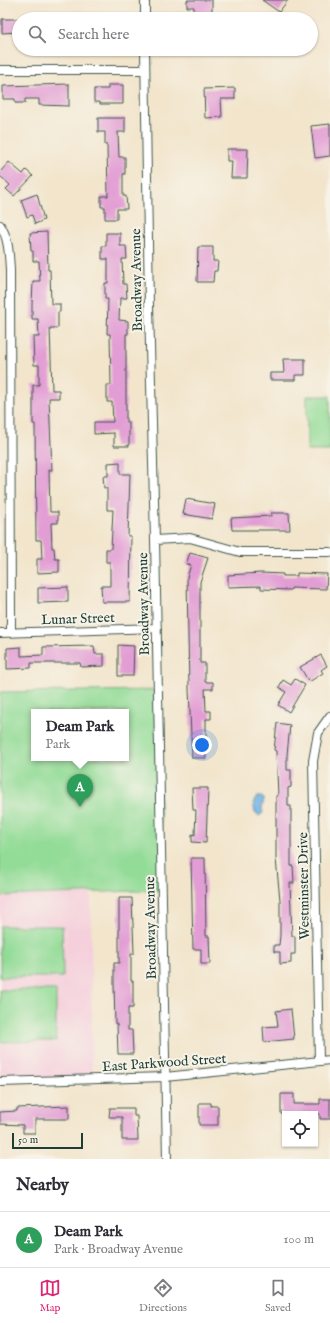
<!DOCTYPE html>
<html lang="en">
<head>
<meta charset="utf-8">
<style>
  :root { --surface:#fff; --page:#f7f7f7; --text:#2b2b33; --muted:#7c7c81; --line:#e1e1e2; --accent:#db2777 }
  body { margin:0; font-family:"IM FELL English",serif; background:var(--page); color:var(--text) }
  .controls { position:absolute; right:12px; bottom:12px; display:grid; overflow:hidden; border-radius:0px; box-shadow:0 1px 3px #0004 }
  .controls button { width:36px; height:36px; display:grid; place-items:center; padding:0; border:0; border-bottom:1px solid var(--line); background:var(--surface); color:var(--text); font:20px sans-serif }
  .scale { position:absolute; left:12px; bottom:10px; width:71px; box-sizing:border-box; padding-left:4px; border:2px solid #1f3d34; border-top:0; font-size:11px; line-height:14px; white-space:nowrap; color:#1f3d34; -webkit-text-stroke:3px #f7f3e8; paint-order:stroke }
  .you { position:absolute; left:202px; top:745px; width:14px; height:14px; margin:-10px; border:3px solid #fff; border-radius:50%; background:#1a73e8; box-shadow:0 0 0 6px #1a73e833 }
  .badge { display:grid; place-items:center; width:26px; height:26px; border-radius:50%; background:var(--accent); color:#fff; font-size:13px; font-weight:700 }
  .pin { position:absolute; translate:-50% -33px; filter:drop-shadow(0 1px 2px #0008) }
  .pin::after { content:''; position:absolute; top:21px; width:14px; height:12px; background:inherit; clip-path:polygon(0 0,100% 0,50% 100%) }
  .popup { position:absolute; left:31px; top:709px; width:98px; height:52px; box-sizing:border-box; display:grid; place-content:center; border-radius:0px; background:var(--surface); filter:drop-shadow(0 1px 3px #0005); font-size:13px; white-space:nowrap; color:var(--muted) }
  .popup b { font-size:15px; color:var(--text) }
  .popup::after { content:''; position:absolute; left:50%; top:100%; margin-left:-8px; border:8px solid transparent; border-top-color:var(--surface) }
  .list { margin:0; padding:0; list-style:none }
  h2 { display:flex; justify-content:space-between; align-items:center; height:52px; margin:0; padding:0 16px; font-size:17px }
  h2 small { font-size:13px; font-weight:400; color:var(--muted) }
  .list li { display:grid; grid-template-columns:26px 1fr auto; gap:12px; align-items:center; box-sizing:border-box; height:56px; padding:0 16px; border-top:1px solid var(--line) }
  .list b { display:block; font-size:15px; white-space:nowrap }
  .list p { margin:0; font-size:13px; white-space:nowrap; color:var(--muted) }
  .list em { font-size:13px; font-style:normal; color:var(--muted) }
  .icon { flex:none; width:22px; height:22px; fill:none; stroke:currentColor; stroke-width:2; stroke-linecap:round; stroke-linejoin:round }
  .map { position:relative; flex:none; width:330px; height:1159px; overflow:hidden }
  .search { position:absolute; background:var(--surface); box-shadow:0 1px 3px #0004; left:12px; right:12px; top:12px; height:44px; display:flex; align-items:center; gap:10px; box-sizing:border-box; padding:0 14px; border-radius:22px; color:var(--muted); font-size:15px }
  .sheet { height:108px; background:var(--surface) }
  nav { display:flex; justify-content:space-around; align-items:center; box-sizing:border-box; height:56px; border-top:1px solid var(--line); background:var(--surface); font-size:11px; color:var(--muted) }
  nav a { display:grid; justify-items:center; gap:2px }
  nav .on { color:var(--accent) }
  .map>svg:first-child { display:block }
  .built { fill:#f5cfdc }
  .green { fill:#93dc97; stroke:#598c66; fill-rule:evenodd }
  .water { fill:#6fb1e4; stroke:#47778c }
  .building { fill:#e29ed4 }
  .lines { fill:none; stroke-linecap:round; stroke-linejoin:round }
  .minor-casing { stroke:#3f564b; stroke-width:10 }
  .minor { stroke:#fff; stroke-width:8 }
  .labels { text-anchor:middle; stroke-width:4; stroke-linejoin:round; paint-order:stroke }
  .street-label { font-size:14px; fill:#1f3d34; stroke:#f7f3e8 }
</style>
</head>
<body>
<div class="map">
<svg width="330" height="1159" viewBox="0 0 330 1159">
  <rect width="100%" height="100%" fill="#f7f3e8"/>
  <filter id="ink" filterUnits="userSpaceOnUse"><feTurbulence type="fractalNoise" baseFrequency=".025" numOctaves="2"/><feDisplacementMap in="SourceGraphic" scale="8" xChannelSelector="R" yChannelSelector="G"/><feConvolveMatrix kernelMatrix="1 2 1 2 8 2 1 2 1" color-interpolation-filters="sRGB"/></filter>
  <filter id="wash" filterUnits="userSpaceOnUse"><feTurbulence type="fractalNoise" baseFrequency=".012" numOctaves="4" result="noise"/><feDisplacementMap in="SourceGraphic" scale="16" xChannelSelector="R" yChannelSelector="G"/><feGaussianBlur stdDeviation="0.9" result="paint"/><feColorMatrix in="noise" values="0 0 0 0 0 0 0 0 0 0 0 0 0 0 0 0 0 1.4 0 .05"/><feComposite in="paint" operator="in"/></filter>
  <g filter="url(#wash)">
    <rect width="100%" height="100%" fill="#f2e5cc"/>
    <path class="built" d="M91 893 92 1080 0 1082V896Z"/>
    <path class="green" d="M307 396H330V451H307Z
      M158 690 162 890 0 896V692ZM34 712H126V758H34Z
      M0 926H62L63 977H0Z
      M0 990H56V1041L0 1042Z"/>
    <path class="water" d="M257 797H262L264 799 262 808 263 813 259 816 255 812 253 803Z"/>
    <g id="blocks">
      <path class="building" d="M187 0H212V19H194V7H187Z
        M262 0H288L279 12Z
        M2 19H19V32L2 33Z
        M69 84V106L39 105V99H25V103H15V99H3V86Z
        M108 85H123V104H100V102H94V89H108Z
        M235 88V99H221L222 117 205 118 204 89Z
        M98 118H125V132H118L119 157H125V174H123V196H126L127 209H117V219H105V207H101V196H108L107 145H105V132H98Z
        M330 124V156L315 158 311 126Z
        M227 149H248L247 178H231L232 161H227Z
        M9 162 23 174 26 170 33 176 14 196 6 189 10 185 0 176V172Z
        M37 194 44 220 35 224 32 215 27 217 21 200Z
        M47 232 48 270H50L51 304H60V312H58V328H50L52 390H59V398H49L52 470H49L50 512H58V523H51L52 548H54L55 559H59V572L37 573V559H42L41 540H36L35 424H33V385H39V365H34L33 337H39L38 319H32V305L33 281H40L39 261H33V251H31L30 233Z
        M106 233H120V246H126L127 259H122L123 284H126L127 298H120L119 320 128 321V334H126V422H129V446H114V433L94 434V422H113L112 402H107V385H111L110 334H107L108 299H105V283H108V259H102V246H106Z
        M198 247H213V261H218L217 271H214L213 282H197Z
        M283 359H305V375H295V380H270V373H284Z
        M120 462V474H130L128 536H131L130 602H102L101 586H110V562H106V549H111L113 510H107V488H104L103 476H108V463Z
        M186 499 215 504 212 519 183 514Z
        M271 513H289L290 530H232L231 518 271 516Z
        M190 553 208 558 200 582V663H205V682H213V689H205L206 711H211V719H206V758H192L189 689 187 577 191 565 186 564Z
        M261 573 283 574V576H297V573L327 574 326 589 291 588V590L261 589V586L228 587V575Z
        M68 587V602L38 603V588Z
        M118 645 134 646 133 676H118Z
        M94 646 95 654H104V666L81 667 80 663H31V668L7 669V648L21 647V656L43 655V647Z
        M321 655 327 666 321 670 323 673 309 682 300 667Z
        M295 679 305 685 289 712 278 705 286 692 279 687 283 680 291 685Z
        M277 723 290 725 287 755V770H291V787L288 788V806H291V866H293L294 883H290L292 936H295V954H291V963L280 964V952H274V945H279L280 936V900L276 859V796L278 795 276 751 274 750Z
        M192 788H208L206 843 192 842V834L195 835 196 810H193Z
        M191 858H205L206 936H209L210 964H201V949H193Z
        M119 898H132L134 954H131V981H133V1008H128V1030H132L133 1054H118L117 1024H115L114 984V963H119Z
        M291 1009 294 1039 264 1042 263 1027 278 1026 276 1011Z
        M281 1094H294V1104H320V1099H330V1119H320V1114H281Z
        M199 1103H211V1106H218V1125H199Z
        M69 1106V1119H35V1133H23V1125L0 1124V1112L17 1111V1108Z
        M110 1108H134V1116H137L138 1140H122V1117H109Z"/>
    </g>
  </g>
  <g filter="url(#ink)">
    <use href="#blocks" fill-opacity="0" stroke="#3f564b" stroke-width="1"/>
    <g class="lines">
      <defs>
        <path id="minor" d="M145 0V19
          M145 49 149 306 155 540 167 1159
          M0 70H145
          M0 225C9 238 9 255 10 270L11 633
          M155 540 190 538 240 552H330
          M0 633 157 628
          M319 1061 313 761 318 733 330 716
          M0 1082 165 1077 330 1060"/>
      </defs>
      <use href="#minor" class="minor-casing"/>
      <use href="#minor" class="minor"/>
    </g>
  </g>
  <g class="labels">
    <g class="street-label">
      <text transform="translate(136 280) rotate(-91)" y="5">Broadway Avenue</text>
      <text transform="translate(143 604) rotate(-91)" y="5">Broadway Avenue</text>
      <text transform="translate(78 618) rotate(-2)" y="5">Lunar Street</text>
      <text transform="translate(303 886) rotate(-91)" y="5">Westminster Drive</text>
      <text transform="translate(150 928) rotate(-91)" y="5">Broadway Avenue</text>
      <text transform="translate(164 1062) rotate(-4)" y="5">East Parkwood Street</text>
    </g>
  </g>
</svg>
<div class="controls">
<button><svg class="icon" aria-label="locate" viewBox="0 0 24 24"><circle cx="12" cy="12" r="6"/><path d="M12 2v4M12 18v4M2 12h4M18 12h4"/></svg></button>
</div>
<div class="scale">50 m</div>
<div class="you"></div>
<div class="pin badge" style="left:80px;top:807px;background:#2e9e5b">A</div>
<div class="popup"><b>Deam Park</b>Park</div>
<div class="search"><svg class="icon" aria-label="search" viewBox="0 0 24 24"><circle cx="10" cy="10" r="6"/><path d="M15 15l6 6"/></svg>Search here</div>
</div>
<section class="sheet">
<h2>Nearby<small></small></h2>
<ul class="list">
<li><span class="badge" style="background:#2e9e5b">A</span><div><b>Deam Park</b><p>Park · Broadway Avenue</p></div><em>100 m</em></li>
</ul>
</section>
<nav>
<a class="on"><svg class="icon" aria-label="map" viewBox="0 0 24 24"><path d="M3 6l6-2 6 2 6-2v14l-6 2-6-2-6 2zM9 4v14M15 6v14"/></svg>Map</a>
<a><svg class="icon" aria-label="directions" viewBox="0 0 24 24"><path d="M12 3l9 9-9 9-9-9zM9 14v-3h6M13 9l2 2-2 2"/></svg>Directions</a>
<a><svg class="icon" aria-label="saved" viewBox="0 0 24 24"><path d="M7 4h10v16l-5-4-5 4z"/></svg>Saved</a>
</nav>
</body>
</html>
